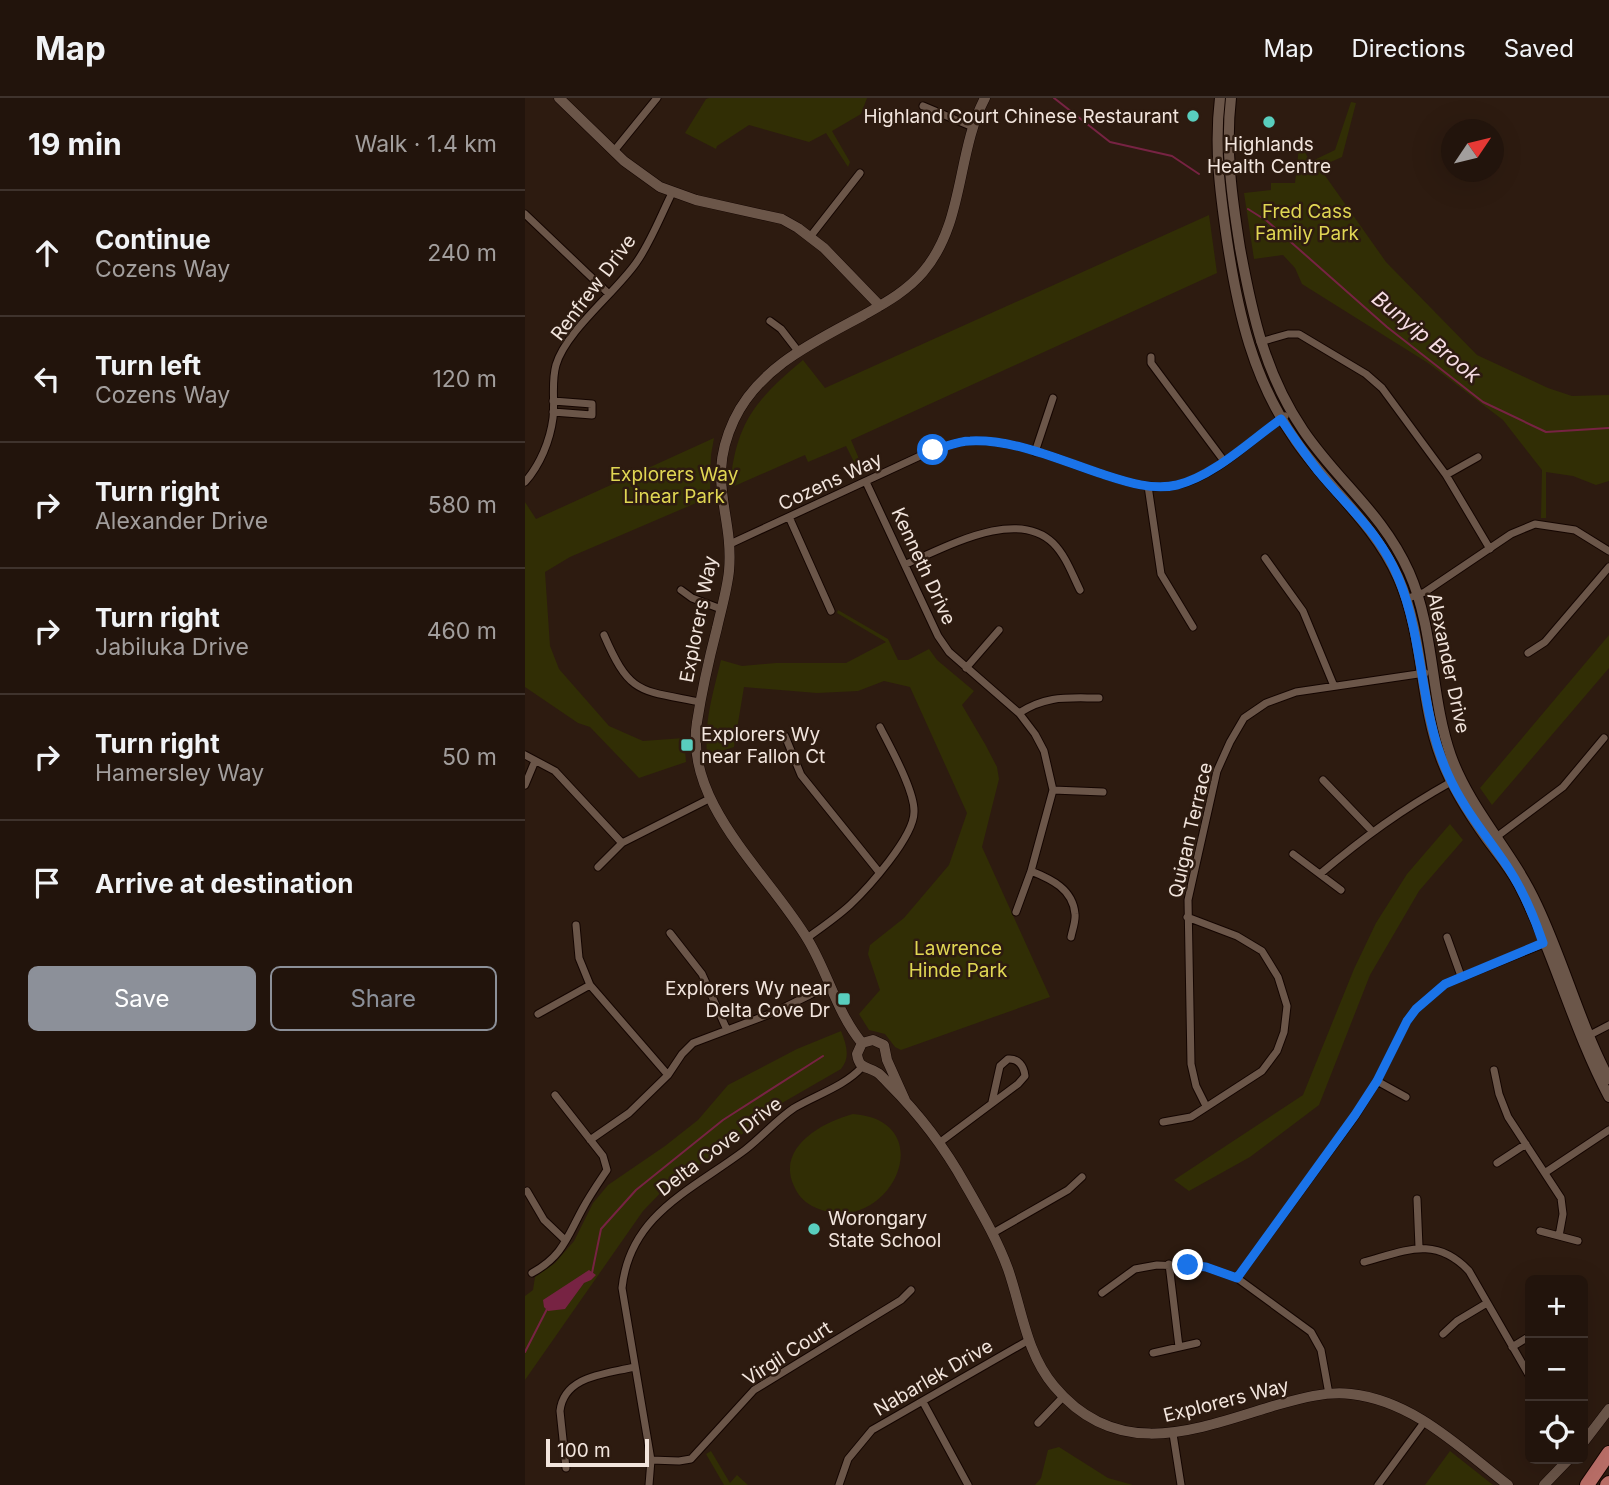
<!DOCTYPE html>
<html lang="en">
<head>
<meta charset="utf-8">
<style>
  :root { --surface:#22140c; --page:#2a1d15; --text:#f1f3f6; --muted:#a29e9d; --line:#3f332d; --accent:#8c9099 }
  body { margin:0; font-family:Inter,sans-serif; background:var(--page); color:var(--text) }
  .controls { position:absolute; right:21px; bottom:21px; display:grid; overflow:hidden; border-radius:10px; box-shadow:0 7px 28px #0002 }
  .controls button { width:63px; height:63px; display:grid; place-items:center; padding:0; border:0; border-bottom:2px solid var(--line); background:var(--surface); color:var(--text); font:35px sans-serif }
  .compass { position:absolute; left:916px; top:21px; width:63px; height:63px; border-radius:50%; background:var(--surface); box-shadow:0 7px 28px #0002; rotate:55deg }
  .scale { position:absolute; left:21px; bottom:18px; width:103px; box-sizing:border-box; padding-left:7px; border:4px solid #f2e5dd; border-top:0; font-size:19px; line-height:24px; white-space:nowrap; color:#f2e5dd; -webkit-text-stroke:5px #2d1b10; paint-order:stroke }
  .stop { position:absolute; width:21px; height:21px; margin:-16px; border:5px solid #1a73e8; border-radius:50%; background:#fff }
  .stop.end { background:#1a73e8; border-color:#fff; box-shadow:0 2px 7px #0008 }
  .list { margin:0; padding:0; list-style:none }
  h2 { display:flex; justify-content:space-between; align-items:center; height:91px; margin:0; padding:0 28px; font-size:30px }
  h2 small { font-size:23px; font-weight:400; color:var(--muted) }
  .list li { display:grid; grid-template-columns:46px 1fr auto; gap:21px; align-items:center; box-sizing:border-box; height:126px; padding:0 28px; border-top:2px solid var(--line) }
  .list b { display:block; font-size:26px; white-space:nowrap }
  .list p { margin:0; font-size:23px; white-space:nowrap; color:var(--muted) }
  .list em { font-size:23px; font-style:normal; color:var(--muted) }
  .actions { display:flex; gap:14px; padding:21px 28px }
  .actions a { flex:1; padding:16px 0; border:2px solid var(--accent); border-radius:10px; text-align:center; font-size:24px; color:var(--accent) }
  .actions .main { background:var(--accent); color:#fff }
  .icon { flex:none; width:38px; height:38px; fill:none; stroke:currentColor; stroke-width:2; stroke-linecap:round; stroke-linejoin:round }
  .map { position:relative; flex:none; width:1084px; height:1387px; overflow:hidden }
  header { display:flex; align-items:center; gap:42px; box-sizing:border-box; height:98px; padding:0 35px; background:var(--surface); border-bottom:2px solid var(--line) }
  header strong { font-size:33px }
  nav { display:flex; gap:38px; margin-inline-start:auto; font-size:24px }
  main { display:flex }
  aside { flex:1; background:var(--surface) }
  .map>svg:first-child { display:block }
  .green { fill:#312e05 }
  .water { fill:#772343 }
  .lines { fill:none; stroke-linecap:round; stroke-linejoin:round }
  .stream { stroke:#772343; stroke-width:2 }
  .minor-casing { stroke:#140500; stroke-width:9 }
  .tertiary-casing { stroke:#140500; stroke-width:11 }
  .secondary-casing { stroke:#140500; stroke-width:12 }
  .motorway-casing { stroke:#140500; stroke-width:16 }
  .minor { stroke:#6b5649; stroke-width:7 }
  .tertiary { stroke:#6b5649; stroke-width:10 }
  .secondary { stroke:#6b5649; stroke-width:10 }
  .motorway { stroke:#b96e67; stroke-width:14 }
  .route { stroke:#1a73e8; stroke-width:9 }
  .poi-dot { fill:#59cebe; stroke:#2d1b10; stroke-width:2.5 }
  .labels { text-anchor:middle; stroke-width:5; stroke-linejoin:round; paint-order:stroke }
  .poi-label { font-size:19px; fill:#f2e5dd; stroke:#2d1b10; text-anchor:end }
  .park-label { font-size:19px; fill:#e0d653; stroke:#2d1b10 }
  .street-label { font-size:19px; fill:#f2e5dd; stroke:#2d1b10 }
  .water-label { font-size:21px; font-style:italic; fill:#f6dce3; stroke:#2d1b10 }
</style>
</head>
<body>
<header>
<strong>Map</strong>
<nav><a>Map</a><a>Directions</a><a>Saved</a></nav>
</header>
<main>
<aside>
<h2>19 min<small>Walk · 1.4 km</small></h2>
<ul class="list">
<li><svg class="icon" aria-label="ahead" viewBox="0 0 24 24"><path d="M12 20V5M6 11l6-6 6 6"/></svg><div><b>Continue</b><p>Cozens Way</p></div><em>240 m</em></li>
<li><svg class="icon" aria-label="left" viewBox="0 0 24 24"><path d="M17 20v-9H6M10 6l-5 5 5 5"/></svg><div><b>Turn left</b><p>Cozens Way</p></div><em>120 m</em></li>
<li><svg class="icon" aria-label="right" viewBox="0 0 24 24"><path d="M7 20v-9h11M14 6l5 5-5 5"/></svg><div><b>Turn right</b><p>Alexander Drive</p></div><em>580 m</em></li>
<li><svg class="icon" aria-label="right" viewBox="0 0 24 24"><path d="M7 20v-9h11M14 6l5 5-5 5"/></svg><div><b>Turn right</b><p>Jabiluka Drive</p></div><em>460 m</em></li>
<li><svg class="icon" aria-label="right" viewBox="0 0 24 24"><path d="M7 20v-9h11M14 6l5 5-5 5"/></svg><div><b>Turn right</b><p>Hamersley Way</p></div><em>50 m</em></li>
<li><svg class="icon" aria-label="arrive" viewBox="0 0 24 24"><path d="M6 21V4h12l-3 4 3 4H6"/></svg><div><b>Arrive at destination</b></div></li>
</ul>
<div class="actions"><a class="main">Save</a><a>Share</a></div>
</aside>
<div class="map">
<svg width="1084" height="1387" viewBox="0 0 1084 1387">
  <rect width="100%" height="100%" fill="#2d1b10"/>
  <path class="green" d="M184 0H342L336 16 307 33 325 64 323 69 301 35 284 44 224 27 192 48 191 51 160 35 181 1Z
    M826 4 831 5 817 59 794 69 861 164 952 257 1023 290 1047 298 1084 297V383L1071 387 1048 378 1021 374V420H1016L1017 372 978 322 903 265 777 186 770 170 758 157 729 161 719 95 746 92V85H770L774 49 777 48 785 64 810 52Z
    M684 117 692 175 326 342 340 375 336 378 321 348 283 364 280 357 205 390C210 326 230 302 278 262L300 290Z
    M189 340 186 357 185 399 45 459 20 474 25 548 34 571 84 628 118 643 159 640 161 664 114 680 65 629 53 625 0 589V404L11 421Z
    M313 512 363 541 373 562H383L404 551 412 562 449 593 437 607 460 646 472 669 474 681 457 749 525 899 376 952 370 949 360 936 344 932 334 916 355 892 343 856 345 847 379 820 424 767 442 715 385 589 359 583 333 593 292 595 219 589 209 649 182 657C179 624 188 595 196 562L217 568 251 565H321L361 544 312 515Z
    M1084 537V570L967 707 955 690Z
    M925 726 938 742 894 793 845 877 794 1007 725 1059 664 1093 649 1082 778 997 829 871 851 825 882 776Z
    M316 933C321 946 326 959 316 971L257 1005 193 1055 145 1085 118 1113 0 1282V1198L8 1192 10 1179 30 1165 49 1143 68 1105 83 1087 140 1048 173 1022 203 987 272 951Z
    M328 1016C421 1023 362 1146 287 1108 278 1103 273 1097 269 1088 251 1050 297 1024 328 1016Z
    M534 1349 583 1380 608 1387H510L516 1380 523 1352Z
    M186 1353 205 1385 212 1377 223 1387H199L181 1356Z
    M925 1353 968 1387H900Z"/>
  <path class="water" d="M64 1172 71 1177 66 1182 59 1185 40 1211 23 1213 19 1209 18 1202Z"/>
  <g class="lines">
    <path class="stream" d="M529 0 585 44 647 58 674 76
      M723 111 742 123 862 229 958 304 1021 334 1084 330
      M67 1175 76 1131 111 1092 198 1022 298 958
      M0 1254 22 1211"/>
    <defs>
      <path id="minor" d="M398 8 448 29
        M89 53 132 0
        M0 116 84 196
        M285 139 335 75
        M245 223 256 231 273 253
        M735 244 763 236H774L841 276 857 290 921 377 965 451
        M626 259V265L699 363
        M28 303 67 306V317L28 314
        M510 354 528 300
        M921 377 953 359
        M0 384C15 367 25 343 28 320 30 302 26 285 31 267 41 233 90 195 111 165 126 144 136 117 148 93
        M341 384 413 538 424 554 494 615 510 636 519 653 528 692 506 773 491 814
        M623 388 636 476 668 529
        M264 419 306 513
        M205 446 408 352C420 349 433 343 444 343 489 341 532 361 574 375 599 383 625 393 652 387 690 379 728 340 760 318
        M740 460 778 513 809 588
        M381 466C420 450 491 409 528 445 541 458 547 476 555 492
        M156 492 167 500 196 511
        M881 501 900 494 986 436 1010 426 1050 432 1084 453
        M79 537C105 597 114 592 175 604
        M1003 555 1020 544 1084 469
        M441 570 474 532
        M494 615C522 597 542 600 574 600
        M260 638 276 677 354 774
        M0 657 30 673 97 745
        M798 682 847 733
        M0 687 10 663
        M528 692 578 694
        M970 740 1038 689 1079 640
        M768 756 816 792
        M73 769 97 745 184 701
        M506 773C526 781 548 791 550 816 551 823 547 833 546 839
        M795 776C839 739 876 712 926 684
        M51 827 54 860 65 887 143 977
        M145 835 177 876 202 932
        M922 839 936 878
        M282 840C296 830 312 819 325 807 343 790 389 739 389 714 390 693 365 649 355 629
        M13 916 65 887
        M1063 938 1084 927
        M969 972 974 996 983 1019 1036 1100 1038 1116 1034 1138
        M852 983 881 999
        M681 1008 671 988 666 966 663 802 692 673 705 644 719 620 741 605 771 594 900 575
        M638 1024 666 1019 737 973 752 953 759 934 762 908 753 879 737 853 712 838 662 819
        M65 1042 104 1015 143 977 157 956 168 945 250 914 305 887
        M414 1045 493 986 500 978C499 968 493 960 483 961L475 968 467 1004
        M972 1065 1001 1046
        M1021 1074 1084 1032
        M2 1093 19 1122 40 1142
        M892 1101 894 1149
        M1015 1133 1053 1143
        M468 1135 543 1092 557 1079
        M839 1164C880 1153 910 1137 944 1173L1005 1279
        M644 1166 654 1249
        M7 1175C38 1158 42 1139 58 1110 65 1097 74 1084 82 1072L78 1058 30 997
        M712 1180 830 1018 852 983 882 923 891 911 920 886 1023 844
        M577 1195 610 1171 632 1167 681 1169 712 1180 786 1234 796 1252 804 1296
        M918 1236 932 1223 962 1205
        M987 1249 1005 1238
        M628 1255 672 1245
        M398 1304 443 1387
        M513 1325 538 1299
        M648 1336 656 1387
        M126 1362 154 1363 166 1361 229 1292 376 1202 386 1192
        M41 1370 35 1313C39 1277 82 1276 109 1269
        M124 1387 126 1362 97 1190C105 1116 167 1092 220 1052 237 1039 251 1022 269 1010 291 997 320 988 337 969
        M314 1387 323 1361 347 1332 504 1242
        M853 1387 900 1323"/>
      <path id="tertiary" d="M34 0 99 63 135 89 171 102 257 121 273 130 299 150 355 208
        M337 945C312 915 303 875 283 842 244 776 159 706 172 624 177 592 184 561 192 530 196 512 202 492 204 473 209 414 180 384 209 322 234 269 289 244 339 217 360 205 382 193 398 174 440 125 431 55 460 0
        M380 1002 362 962 359 947 348 942 337 945 332 956C334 972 343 968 353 975 357 978 360 982 364 986 394 1016 420 1050 440 1086 456 1114 472 1141 483 1171 497 1211 501 1255 529 1288 592 1364 670 1332 748 1308 773 1301 799 1293 826 1296 889 1303 935 1350 983 1387
        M1058 1345 1084 1311
        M1019 1387 1044 1361"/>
      <path id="secondary" d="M695 0C689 49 695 94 702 142 713 215 728 282 771 343 804 391 848 424 873 479 899 537 894 602 916 660 927 690 944 716 962 741 973 756 985 770 994 787 1029 855 1048 931 1084 999
        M706 0C700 51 707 100 715 150 727 216 740 276 778 332 813 384 857 414 884 474 910 533 905 598 926 658 946 713 988 754 1012 807 1039 864 1055 926 1084 981"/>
      <path id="motorway" d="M1062 1387 1084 1355
        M1082 1387 1084 1385"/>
    </defs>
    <use href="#minor" class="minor-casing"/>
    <use href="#tertiary" class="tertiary-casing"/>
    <use href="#secondary" class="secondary-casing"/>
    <use href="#motorway" class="motorway-casing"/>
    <use href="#minor" class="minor"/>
    <use href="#tertiary" class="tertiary"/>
    <use href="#secondary" class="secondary"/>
    <use href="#motorway" class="motorway"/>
  </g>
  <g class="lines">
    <path class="route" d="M408 352C420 349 433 343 445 343 489 341 532 361 574 375 599 383 626 393 652 387 689 378 726 342 756 321 768 339 780 356 793 373 824 411 856 435 875 484 899 545 895 613 922 674 937 709 961 737 982 768 998 792 1009 818 1018 845L920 886 891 911 882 923 852 983 830 1017 712 1180 681 1169 663 1167"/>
  </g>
  <g class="poi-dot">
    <circle cx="668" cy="18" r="7"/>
    <circle cx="744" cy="24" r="7"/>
    <rect x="155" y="640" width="14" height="14" rx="3.5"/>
    <rect x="312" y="894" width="14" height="14" rx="3.5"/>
    <circle cx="289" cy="1131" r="7"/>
  </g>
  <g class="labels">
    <g class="poi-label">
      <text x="654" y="25">Highland Court Chinese Restaurant</text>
      <text x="744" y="53" text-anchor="middle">Highlands<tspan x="744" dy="22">Health Centre</tspan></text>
      <text x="176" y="643" text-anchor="start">Explorers Wy<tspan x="176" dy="22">near Fallon Ct</tspan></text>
      <text x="305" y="897">Explorers Wy near<tspan x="305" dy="22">Delta Cove Dr</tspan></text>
      <text x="303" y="1127" text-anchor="start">Worongary<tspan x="303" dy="22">State School</tspan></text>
    </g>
    <g class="park-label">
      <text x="782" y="120">Fred Cass<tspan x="782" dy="22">Family Park</tspan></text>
      <text x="149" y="383">Explorers Way<tspan x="149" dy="22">Linear Park</tspan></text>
      <text x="433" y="857">Lawrence<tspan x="433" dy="22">Hinde Park</tspan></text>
    </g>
    <g class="street-label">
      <text transform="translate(68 189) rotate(-53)" y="7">Renfrew Drive</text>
      <text transform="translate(305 383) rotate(-25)" y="7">Cozens Way</text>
      <text transform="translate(399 468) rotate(65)" y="7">Kenneth Drive</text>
      <text transform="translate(173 521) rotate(-79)" y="7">Explorers Way</text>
      <text transform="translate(924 565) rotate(78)" y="7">Alexander Drive</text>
      <text transform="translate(665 732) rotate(-77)" y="7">Quigan Terrace</text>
      <text transform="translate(194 1048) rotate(-37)" y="7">Delta Cove Drive</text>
      <text transform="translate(262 1255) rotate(-33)" y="7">Virgil Court</text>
      <text transform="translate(408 1279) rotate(-30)" y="7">Nabarlek Drive</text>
      <text transform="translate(701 1302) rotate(-14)" y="7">Explorers Way</text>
    </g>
    <g class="water-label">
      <text transform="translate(901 239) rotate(39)" y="7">Bunyip Brook</text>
    </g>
  </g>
</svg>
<div class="controls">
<button>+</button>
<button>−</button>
<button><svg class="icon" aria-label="locate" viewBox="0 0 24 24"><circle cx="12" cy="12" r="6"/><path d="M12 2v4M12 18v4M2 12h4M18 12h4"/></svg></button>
</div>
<svg class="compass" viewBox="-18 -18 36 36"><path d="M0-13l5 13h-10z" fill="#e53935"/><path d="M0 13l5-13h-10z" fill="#a29e9d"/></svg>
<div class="scale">100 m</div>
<div class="stop" style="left:408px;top:352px"></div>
<div class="stop end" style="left:663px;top:1167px"></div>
</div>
</main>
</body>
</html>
